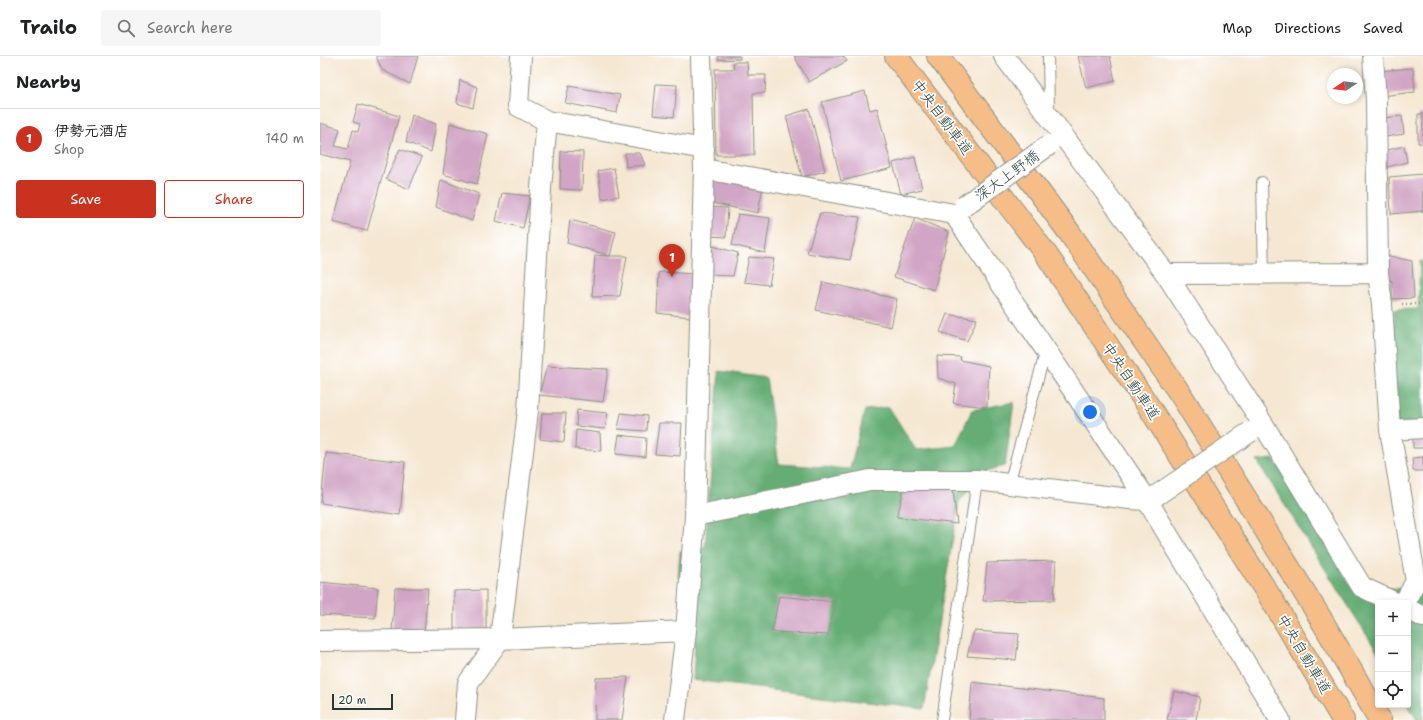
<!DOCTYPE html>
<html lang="en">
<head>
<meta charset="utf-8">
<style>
  :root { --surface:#fff; --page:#f6f6f6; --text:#202124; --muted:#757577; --line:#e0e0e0; --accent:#c8321e }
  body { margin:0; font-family:"Shantell Sans","Klee One",sans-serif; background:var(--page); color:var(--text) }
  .controls { position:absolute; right:12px; bottom:12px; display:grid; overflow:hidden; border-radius:4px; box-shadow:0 2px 6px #0003 }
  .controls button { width:36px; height:36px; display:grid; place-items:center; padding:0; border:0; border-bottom:1px solid var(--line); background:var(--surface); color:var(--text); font:20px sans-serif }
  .compass { position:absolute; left:1007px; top:12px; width:36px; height:36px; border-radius:50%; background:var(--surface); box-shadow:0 2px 6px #0003; rotate:257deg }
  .scale { position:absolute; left:12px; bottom:10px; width:61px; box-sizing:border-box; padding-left:4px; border:2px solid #1f3d34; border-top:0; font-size:11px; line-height:14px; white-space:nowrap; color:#1f3d34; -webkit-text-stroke:3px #fff; paint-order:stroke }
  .you { position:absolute; left:770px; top:356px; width:14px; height:14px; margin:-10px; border:3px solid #fff; border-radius:50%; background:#1a73e8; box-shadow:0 0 0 6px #1a73e833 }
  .badge { display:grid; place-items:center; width:26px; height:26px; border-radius:50%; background:var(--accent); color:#fff; font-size:13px; font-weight:700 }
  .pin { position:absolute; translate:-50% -33px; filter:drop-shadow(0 1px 2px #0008) }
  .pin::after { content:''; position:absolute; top:21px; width:14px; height:12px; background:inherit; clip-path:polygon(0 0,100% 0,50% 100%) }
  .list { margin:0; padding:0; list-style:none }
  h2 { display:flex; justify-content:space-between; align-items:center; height:52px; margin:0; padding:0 16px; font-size:17px }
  h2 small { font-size:13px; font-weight:400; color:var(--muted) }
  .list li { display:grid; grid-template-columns:26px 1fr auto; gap:12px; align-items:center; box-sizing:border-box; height:60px; padding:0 16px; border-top:1px solid var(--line) }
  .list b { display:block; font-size:15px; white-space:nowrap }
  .list p { margin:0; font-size:13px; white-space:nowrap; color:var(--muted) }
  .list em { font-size:13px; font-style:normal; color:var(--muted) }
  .actions { display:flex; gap:8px; padding:12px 16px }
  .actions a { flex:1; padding:9px 0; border:1px solid var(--accent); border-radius:4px; text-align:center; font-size:14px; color:var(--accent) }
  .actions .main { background:var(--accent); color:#fff }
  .icon { flex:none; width:22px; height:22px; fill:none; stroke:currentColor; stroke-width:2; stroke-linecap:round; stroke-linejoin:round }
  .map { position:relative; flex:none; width:1103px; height:664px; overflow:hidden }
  header { display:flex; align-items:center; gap:24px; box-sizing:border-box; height:56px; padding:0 20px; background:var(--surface); border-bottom:1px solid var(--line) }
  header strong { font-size:19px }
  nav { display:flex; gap:22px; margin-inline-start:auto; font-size:14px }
  .search { width:280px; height:36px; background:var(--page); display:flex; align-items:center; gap:10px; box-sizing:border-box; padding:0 14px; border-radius:4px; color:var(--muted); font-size:15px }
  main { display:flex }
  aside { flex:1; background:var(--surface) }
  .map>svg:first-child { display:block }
  .forest { fill:#65ad74; stroke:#427554 }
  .building { fill:#d1a5c5 }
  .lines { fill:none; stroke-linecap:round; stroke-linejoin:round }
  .service-casing { stroke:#8a9282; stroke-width:12 }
  .minor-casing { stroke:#8a9282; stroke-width:22 }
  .motorway-casing { stroke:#8a9282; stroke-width:24 }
  .path { stroke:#8a9282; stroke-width:2.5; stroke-dasharray:1 3; stroke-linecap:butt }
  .service { stroke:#fff; stroke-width:10 }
  .minor { stroke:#fff; stroke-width:20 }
  .motorway { stroke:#f7bd88; stroke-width:22 }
  .minor-bridge-casing { stroke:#8a9282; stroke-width:22; stroke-linecap:butt }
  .minor-bridge { stroke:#fff; stroke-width:20 }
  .labels { text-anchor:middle; stroke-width:3.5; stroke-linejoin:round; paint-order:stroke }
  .street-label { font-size:15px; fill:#1f3d34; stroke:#fff }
</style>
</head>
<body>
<header>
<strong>Trailo</strong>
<div class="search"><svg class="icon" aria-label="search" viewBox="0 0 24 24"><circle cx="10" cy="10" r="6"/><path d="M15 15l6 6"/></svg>Search here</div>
<nav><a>Map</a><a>Directions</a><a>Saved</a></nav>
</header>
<main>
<aside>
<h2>Nearby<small></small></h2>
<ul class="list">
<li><span class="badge">1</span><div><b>伊勢元酒店</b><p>Shop</p></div><em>140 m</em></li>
</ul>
<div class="actions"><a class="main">Save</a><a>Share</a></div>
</aside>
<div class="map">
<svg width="1103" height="664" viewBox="0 0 1103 664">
  <rect width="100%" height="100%" fill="#fff"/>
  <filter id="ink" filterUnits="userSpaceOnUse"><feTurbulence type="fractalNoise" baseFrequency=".025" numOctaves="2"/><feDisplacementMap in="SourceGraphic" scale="8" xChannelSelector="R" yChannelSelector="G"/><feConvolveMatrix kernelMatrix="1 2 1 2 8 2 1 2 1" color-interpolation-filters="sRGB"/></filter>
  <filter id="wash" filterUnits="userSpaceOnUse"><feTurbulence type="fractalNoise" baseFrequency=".012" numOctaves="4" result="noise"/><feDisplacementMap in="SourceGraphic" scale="16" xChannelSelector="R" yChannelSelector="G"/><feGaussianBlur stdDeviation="0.9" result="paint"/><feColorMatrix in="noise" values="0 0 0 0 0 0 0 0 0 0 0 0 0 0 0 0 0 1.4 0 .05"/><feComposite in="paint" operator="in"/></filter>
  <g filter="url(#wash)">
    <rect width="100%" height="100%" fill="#f5e7d1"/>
    <path class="forest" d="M1100 205H1103V366L1077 367 1074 254 1098 253Z
      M399 315 446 322 459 408 530 413 545 354 569 351 596 394 635 390 652 354 694 346 685 410 663 416 639 446 604 653 373 624 378 532 358 521 360 495 385 491Z
      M954 403 1033 534 1082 532 1103 528V664H1097L1088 649V547H1058V597L937 405Z"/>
    <g id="blocks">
      <path class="building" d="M56 0H98L90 28 62 14Z
        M398 0H420V3L398 4Z
        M474 0H523L527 5 489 26Z
        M758 0H790L795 25 766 32Z
        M413 6H427L428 19H446L445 37H433L434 99H396L395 13H414Z
        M1093 12 1095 36 1061 40 1059 15Z
        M140 24 157 31 153 52 137 47Z
        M336 28 357 29 354 61 333 59Z
        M249 30 300 39 297 57 245 47Z
        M545 35 550 54 557 52 572 112 521 125 502 46Z
        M38 48 79 60 47 175 13 166 30 106 0 98V67L20 73 15 90 28 93 33 74 38 76 40 68 33 66Z
        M489 53 505 115 482 121 466 60Z
        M1098 58H1103V87H1098Z
        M92 59 116 68 111 96 86 86Z
        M1082 60 1084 78 1066 81 1063 62Z
        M130 67 168 78 157 128 123 118Z
        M1084 90 1087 106 1063 112V95Z
        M80 93 102 101 89 133 66 123Z
        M241 95 263 96 262 134 240 133Z
        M305 97H320L325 109 306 111Z
        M595 101 602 133 581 138 573 107Z
        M294 112 299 140 282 143 278 115Z
        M392 118 443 131 438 157 387 146Z
        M1103 118V155L1071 158 1069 121Z
        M121 124 159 138 152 165 116 151Z
        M182 137 210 140 203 172 176 165Z
        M391 151 408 152 406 181 389 180Z
        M500 157 540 161 530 204 487 197Z
        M418 158 450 162 445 197 412 189Z
        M595 162 629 176 614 234 574 221Z
        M250 164 296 176 290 200H307L300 240 272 241 275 199 290 200 247 187Z
        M393 190 418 197 413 220 388 219Z
        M1069 200 1092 205 1094 242 1072 243V225L1064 222Z
        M429 201 454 203 449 229 424 226Z
        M339 216 375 218 370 261 337 257Z
        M503 226 577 243 571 271 496 254Z
        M627 258 657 263 647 285 620 276Z
        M617 300 641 301 640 304 669 310 667 351 633 347 636 328 618 322Z
        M227 310 288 313 283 346 219 339Z
        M257 354 288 357 285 373 256 370Z
        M222 357H246L244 386 220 383Z
        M301 357 327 360 326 375 298 373Z
        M339 367H362L360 400 335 398Z
        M256 374 280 377 281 395 255 393Z
        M299 379 326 382 325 401 296 398Z
        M1103 380V392H1093V381Z
        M6 397 85 406 80 459 1 447Z
        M1103 401V415H1093L1092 402Z
        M584 433H633L637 468 577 461Z
        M736 505 734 544 663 545 667 507Z
        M0 526 58 532 55 562 0 559Z
        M75 532H108L104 577 72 576Z
        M166 534V574L134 573V535Z
        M459 540 516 546 508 579 452 576Z
        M654 575 699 578 696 604 647 600Z
        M308 621 302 664H275L276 622Z
        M652 626 784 642V664H649Z
        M854 635 880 641 876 664H847Z"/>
    </g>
  </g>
  <g filter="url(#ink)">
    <use href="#blocks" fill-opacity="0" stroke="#8a9282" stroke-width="1"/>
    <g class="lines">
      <defs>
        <path id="service" d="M728 0 729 56
          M942 126 944 218
          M689 428 726 294
          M622 664 657 424"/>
        <path id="minor" d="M201 0 198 50 227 65 384 93
          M684 0 846 218 1058 217
          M1053 0 1056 45 1058 217 1062 248 1070 374 1096 525 1084 547
          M384 113 634 158 827 444 960 664
          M846 218 943 368 1042 531 1076 547
          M1070 374 1103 372
          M375 460 550 424H657L810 443 827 444 836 440
          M1088 553 1103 561
          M0 585 180 583 366 575
          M145 664 148 627 180 583 208 355 221 132 227 65
          M355 664 366 575 375 460 384 113 381 0"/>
        <path id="motorway" d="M576 0 728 201 829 351 952 544 1023 664
          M618 0 749 176 861 339 998 558 1060 664"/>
      </defs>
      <use href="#service" class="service-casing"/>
      <use href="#minor" class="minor-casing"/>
      <use href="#motorway" class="motorway-casing"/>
      <path class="path" d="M1082 248H1103"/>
      <use href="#service" class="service"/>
      <use href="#minor" class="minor"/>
      <use href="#motorway" class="motorway"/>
      <defs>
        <path id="minor-bridge" d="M644 150 729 89
          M837 439 930 376"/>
      </defs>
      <use href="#minor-bridge" class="minor-bridge-casing"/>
      <use href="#minor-bridge" class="minor-bridge"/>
    </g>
  </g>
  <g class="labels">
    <g class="street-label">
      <text transform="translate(622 61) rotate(53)" y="5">中央自動車道</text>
      <text transform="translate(687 120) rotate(-36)" y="5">深大上野橋</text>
      <text transform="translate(811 325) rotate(56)" y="5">中央自動車道</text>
      <text transform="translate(984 598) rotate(59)" y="5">中央自動車道</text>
    </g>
  </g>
</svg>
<div class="controls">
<button>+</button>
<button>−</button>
<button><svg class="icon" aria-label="locate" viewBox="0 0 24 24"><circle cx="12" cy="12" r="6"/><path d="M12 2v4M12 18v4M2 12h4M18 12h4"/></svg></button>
</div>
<svg class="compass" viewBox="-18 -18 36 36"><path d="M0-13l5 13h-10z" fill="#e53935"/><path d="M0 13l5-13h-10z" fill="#757577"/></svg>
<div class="scale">20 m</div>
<div class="you"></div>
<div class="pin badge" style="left:352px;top:221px">1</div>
</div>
</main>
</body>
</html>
